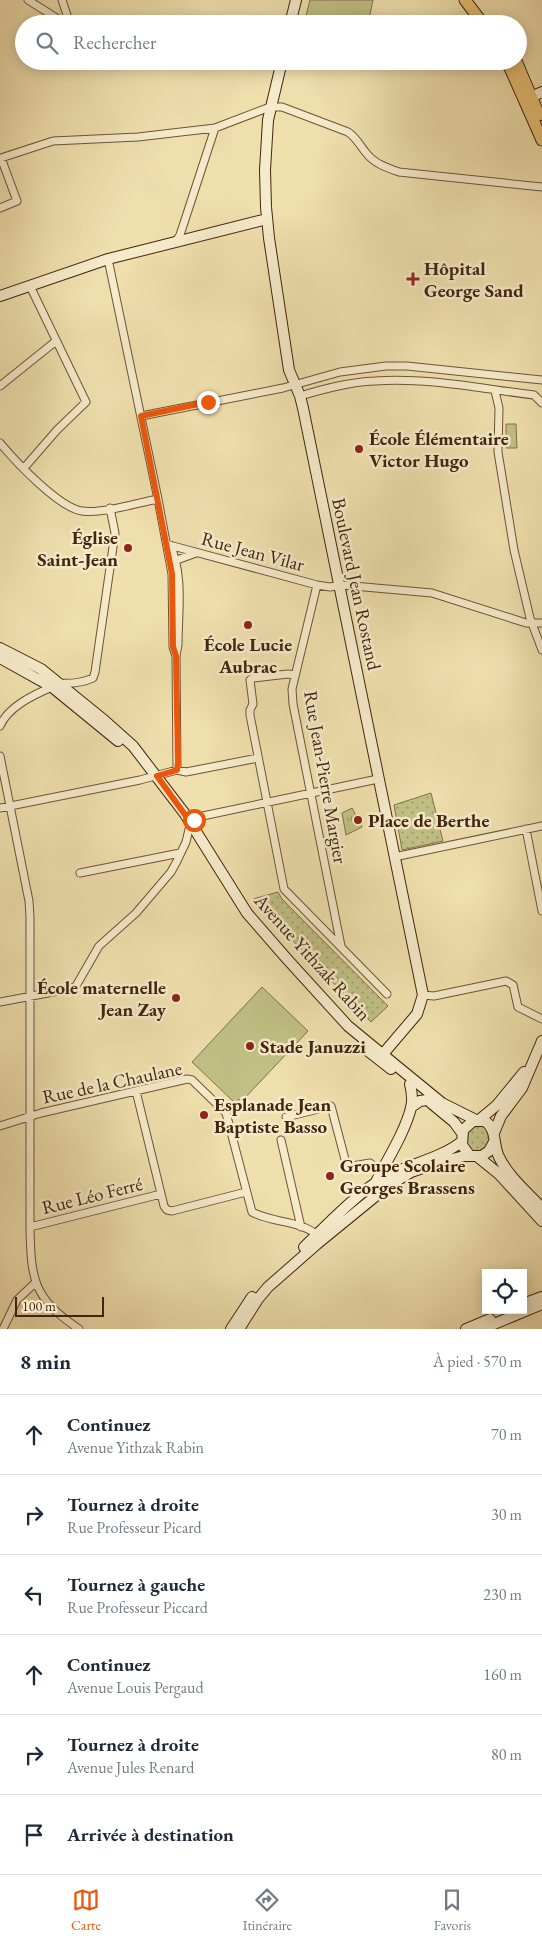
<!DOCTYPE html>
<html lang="fr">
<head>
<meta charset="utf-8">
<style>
  :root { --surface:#fff; --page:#f6f6f7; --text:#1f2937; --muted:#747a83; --line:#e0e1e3; --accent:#ea580c }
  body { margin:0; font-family:"EB Garamond",serif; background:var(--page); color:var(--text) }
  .controls { position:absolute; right:15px; bottom:15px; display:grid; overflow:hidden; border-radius:0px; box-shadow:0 2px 12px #0003 }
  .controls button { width:45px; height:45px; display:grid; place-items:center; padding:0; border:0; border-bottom:1px solid var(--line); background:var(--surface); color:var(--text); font:25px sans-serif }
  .scale { position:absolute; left:15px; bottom:12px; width:89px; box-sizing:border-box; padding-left:5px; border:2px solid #44240e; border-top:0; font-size:14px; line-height:18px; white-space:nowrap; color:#44240e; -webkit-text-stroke:4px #f5eaca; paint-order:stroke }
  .stop { position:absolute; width:15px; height:15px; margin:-11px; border:4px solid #ea580c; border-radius:50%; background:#fff }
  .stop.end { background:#ea580c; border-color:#fff; box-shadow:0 1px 5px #0008 }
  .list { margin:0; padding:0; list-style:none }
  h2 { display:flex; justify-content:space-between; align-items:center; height:65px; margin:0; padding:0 20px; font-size:21px }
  h2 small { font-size:16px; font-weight:400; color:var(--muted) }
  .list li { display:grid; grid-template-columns:32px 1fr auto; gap:15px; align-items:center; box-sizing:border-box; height:80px; padding:0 20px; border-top:1px solid var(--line) }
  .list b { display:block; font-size:19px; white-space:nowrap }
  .list p { margin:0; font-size:16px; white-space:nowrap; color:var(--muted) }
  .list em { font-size:16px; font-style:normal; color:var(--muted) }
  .icon { flex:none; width:28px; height:28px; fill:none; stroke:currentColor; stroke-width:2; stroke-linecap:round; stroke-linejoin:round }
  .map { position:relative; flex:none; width:542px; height:1329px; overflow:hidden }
  .search { position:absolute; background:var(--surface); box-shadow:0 2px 12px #0003; left:15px; right:15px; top:15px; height:55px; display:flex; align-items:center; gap:12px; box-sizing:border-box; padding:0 18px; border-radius:28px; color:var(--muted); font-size:19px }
  .sheet { height:545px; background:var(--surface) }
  nav { display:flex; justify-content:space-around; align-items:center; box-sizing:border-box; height:70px; border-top:1px solid var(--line); background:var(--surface); font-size:14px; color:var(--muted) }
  nav a { display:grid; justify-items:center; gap:2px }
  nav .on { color:var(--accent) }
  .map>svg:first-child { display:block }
  .grass { fill:url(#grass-dots); stroke:#82724a }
  .park { fill:url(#park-tufts); stroke:#82724a }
  .pitch { fill:#c0c085; stroke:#82724a }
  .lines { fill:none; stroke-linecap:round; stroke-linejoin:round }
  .street-casing { stroke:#6f5336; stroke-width:9 }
  .secondary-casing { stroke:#44240e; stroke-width:12 }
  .primary-casing { stroke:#44240e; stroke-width:13 }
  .street { stroke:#f5eaca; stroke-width:7 }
  .secondary { stroke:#f5eaca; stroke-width:10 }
  .primary { stroke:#e8c076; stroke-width:11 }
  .route { stroke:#ea580c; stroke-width:6 }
  .poi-dot { fill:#8f2418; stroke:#f5eaca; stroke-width:2 }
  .labels { text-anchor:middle; stroke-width:5; stroke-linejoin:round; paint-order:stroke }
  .poi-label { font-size:19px; font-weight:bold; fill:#44240e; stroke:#f5eaca; text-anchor:start }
  .street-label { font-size:19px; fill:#44240e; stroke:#f5eaca }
</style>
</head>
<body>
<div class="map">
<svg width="542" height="1329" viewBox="0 0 542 1329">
  <defs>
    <pattern id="grass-dots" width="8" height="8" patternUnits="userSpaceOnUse" patternTransform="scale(1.25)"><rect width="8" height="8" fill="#c0c085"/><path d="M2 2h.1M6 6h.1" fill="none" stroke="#9e9c6b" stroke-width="1.8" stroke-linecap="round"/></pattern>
    <pattern id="park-tufts" width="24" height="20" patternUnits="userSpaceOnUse" patternTransform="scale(1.25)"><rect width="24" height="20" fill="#c0c085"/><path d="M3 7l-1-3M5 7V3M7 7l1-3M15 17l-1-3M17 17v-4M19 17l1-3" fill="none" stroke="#9e9c6b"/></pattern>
  </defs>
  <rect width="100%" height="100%" fill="#efdfad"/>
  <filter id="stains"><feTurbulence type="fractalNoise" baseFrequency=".004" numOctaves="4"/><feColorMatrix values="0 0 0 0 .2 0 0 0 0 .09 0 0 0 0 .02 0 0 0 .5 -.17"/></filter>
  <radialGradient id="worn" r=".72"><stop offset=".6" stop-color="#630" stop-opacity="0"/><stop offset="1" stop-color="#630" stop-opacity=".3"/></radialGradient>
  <path class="grass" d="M431 793 443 841 402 850 394 805Z
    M278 892 282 899 388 1006 371 1022 253 899Z
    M476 1120 494 1133 482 1156 463 1149 471 1122Z"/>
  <path class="park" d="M352 808 362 827 346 835 342 813Z"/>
  <path class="pitch" d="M310 0H373L368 24H322L305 20Z
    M506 424H516L517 448H506Z
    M262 987 308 1031 241 1102 239 1099 235 1103 192 1062Z"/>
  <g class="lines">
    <defs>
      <path id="street" d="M28 0 66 24
        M62 0 70 24
        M102 61 107 64 126 61
        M0 208 17 201 1 158 53 141 138 137 215 128 270 107H282L348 132C357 138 360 146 367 154 375 164 388 168 399 172L542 187
        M176 241 180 235 215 128
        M108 259 158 499 172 574 173 647 176 656
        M0 386 56 341
        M495 391 499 408 498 452 514 550 530 618 542 650
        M300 396C324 389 349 382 375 381 426 377 483 389 534 395L542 403
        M141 416 283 388 340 372 386 366H407L542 380
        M0 443C15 461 59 508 82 511 102 514 137 503 158 499
        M24 468 57 430 86 402 30 286
        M170 545C184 575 178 613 178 645L176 656 177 770
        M168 553 169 549 173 546 317 585 330 587 342 585 432 593 526 623H542
        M173 560H177L196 553
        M317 585 292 689 293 704 341 946
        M295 675 288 674 253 678 250 680 253 704 250 710V715L284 889 387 994
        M57 683C69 684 82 683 93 678L95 672 115 533 110 508
        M0 726C8 707 33 695 52 687L53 685
        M0 756 29 901 30 917V1227C31 1280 33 1298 79 1329
        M0 808 140 780 177 770 186 772 258 758
        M526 829 542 911
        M394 857 542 826
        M80 873 180 853
        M423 995 434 996 506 981 513 985 518 1007 542 1019
        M0 1002 69 989 76 986 99 946 136 913 171 872 177 861 186 842 190 825 198 817 378 779
        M136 1091 164 1206 167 1210 172 1211 246 1192
        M286 1117 331 1106 347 1167 370 1163 382 1172
        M0 1126 41 1113 187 1079 192 1080 226 1113 252 1212C271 1223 300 1220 317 1235
        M281 1140 301 1227
        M30 1227 161 1194
        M3 1329 17 1300 36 1282"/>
      <path id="secondary" d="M290 24 296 0
        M282 61 268 120 265 170 266 207 269 238 289 370 300 396 303 408 423 995 417 1014 383 1054
        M526 99 542 92
        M0 296 108 259 267 219
        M0 648 41 669 105 721 133 746 185 814 247 913 287 959 348 1026 376 1049 442 1103 476 1120
        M0 658 52 687 118 741
        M363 1047 391 1069
        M431 1103 454 1122 462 1133
        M411 1107 420 1101 427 1100
        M479 1120 497 1105 524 1072
        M494 1133 501 1116 522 1088 542 1041
        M470 1156 462 1145 463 1130 473 1121H485C497 1129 493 1145 499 1157 508 1176 527 1192 542 1208
        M478 1157 499 1174 542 1221
        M376 1182C388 1158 404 1134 411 1108 413 1100 412 1092 410 1084
        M304 1247C327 1225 358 1192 385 1177 408 1165 443 1157 461 1142
        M523 1304 542 1297
        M231 1329 252 1297
        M239 1329 258 1299 268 1287 317 1244 388 1186 411 1172 437 1163 464 1156H482L489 1151 494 1142
        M466 1329 490 1319
        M482 1329 542 1304"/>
      <path id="primary" d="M465 0 483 24
        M507 61 542 140
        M516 61 539 115"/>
    </defs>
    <use href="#street" class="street-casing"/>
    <use href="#secondary" class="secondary-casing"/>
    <use href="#primary" class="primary-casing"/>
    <use href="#street" class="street"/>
    <use href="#secondary" class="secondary"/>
    <use href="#primary" class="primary"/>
  </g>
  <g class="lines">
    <path class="route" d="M194 820 191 823 157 776 177 770 178 762 176 656 173 647 172 574 141 416 208 402"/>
  </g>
  <g class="poi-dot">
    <path d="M410.5 271.5h5v5h5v5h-5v5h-5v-5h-5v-5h5z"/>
    <circle cx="359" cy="449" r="5"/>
    <circle cx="128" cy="548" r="5"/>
    <circle cx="248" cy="625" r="5"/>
    <circle cx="358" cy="820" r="5"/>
    <circle cx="176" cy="998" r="5"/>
    <circle cx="250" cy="1046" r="5"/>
    <circle cx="204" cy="1115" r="5"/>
    <circle cx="330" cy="1176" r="5"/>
  </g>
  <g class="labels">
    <g class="poi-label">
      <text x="424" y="275">Hôpital<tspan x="424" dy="22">George Sand</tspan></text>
      <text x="369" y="445">École Élémentaire<tspan x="369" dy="22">Victor Hugo</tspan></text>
      <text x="118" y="544" text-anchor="end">Église<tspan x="118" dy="22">Saint-Jean</tspan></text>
      <text x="248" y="651" text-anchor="middle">École Lucie<tspan x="248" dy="22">Aubrac</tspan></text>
      <text x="368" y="827">Place de Berthe</text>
      <text x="166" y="994" text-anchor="end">École maternelle<tspan x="166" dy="22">Jean Zay</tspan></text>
      <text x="260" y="1053">Stade Januzzi</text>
      <text x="214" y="1111">Esplanade Jean<tspan x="214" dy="22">Baptiste Basso</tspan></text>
      <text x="340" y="1172">Groupe Scolaire<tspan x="340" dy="22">Georges Brassens</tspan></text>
    </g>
    <g class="street-label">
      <text transform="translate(253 551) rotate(15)" y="7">Rue Jean Vilar</text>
      <text transform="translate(357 584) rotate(78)" y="7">Boulevard Jean Rostand</text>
      <text transform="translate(326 777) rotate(80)" y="7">Rue Jean-Pierre Margier</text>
      <text transform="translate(313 957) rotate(48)" y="7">Avenue Yithzak Rabin</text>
      <text transform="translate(112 1082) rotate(-12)" y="7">Rue de la Chaulane</text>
      <text transform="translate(92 1195) rotate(-14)" y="7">Rue Léo Ferré</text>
    </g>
  </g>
  <rect width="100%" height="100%" filter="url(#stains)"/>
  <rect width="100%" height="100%" fill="url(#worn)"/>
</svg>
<div class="controls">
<button><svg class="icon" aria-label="locate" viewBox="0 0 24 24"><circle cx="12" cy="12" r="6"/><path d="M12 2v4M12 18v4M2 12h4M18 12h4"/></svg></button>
</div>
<div class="scale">100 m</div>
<div class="stop" style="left:194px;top:820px"></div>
<div class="stop end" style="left:208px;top:402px"></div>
<div class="search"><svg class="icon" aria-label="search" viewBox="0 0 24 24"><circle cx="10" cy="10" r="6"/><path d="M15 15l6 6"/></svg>Rechercher</div>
</div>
<section class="sheet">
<h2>8 min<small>À pied · 570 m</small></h2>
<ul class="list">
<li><svg class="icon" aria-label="ahead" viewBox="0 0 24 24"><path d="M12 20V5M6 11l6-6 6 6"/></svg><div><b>Continuez</b><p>Avenue Yithzak Rabin</p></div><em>70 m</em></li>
<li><svg class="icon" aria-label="right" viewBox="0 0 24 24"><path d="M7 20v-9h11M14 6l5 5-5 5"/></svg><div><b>Tournez à droite</b><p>Rue Professeur Picard</p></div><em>30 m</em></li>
<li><svg class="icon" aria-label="left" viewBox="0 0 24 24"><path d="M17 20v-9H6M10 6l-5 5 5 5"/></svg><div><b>Tournez à gauche</b><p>Rue Professeur Piccard</p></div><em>230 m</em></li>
<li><svg class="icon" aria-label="ahead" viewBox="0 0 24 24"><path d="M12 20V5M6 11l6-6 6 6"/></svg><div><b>Continuez</b><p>Avenue Louis Pergaud</p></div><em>160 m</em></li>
<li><svg class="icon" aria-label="right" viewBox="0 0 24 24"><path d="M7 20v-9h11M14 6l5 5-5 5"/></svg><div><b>Tournez à droite</b><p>Avenue Jules Renard</p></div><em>80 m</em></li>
<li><svg class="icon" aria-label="arrive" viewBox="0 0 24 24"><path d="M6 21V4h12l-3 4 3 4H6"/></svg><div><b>Arrivée à destination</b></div></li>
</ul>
</section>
<nav>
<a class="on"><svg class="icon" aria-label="map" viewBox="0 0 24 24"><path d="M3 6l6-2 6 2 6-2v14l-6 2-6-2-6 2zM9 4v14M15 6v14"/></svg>Carte</a>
<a><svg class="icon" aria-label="directions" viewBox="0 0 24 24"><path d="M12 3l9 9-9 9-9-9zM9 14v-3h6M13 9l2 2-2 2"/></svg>Itinéraire</a>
<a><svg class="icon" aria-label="saved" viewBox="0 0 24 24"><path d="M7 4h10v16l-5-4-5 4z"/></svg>Favoris</a>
</nav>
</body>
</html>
